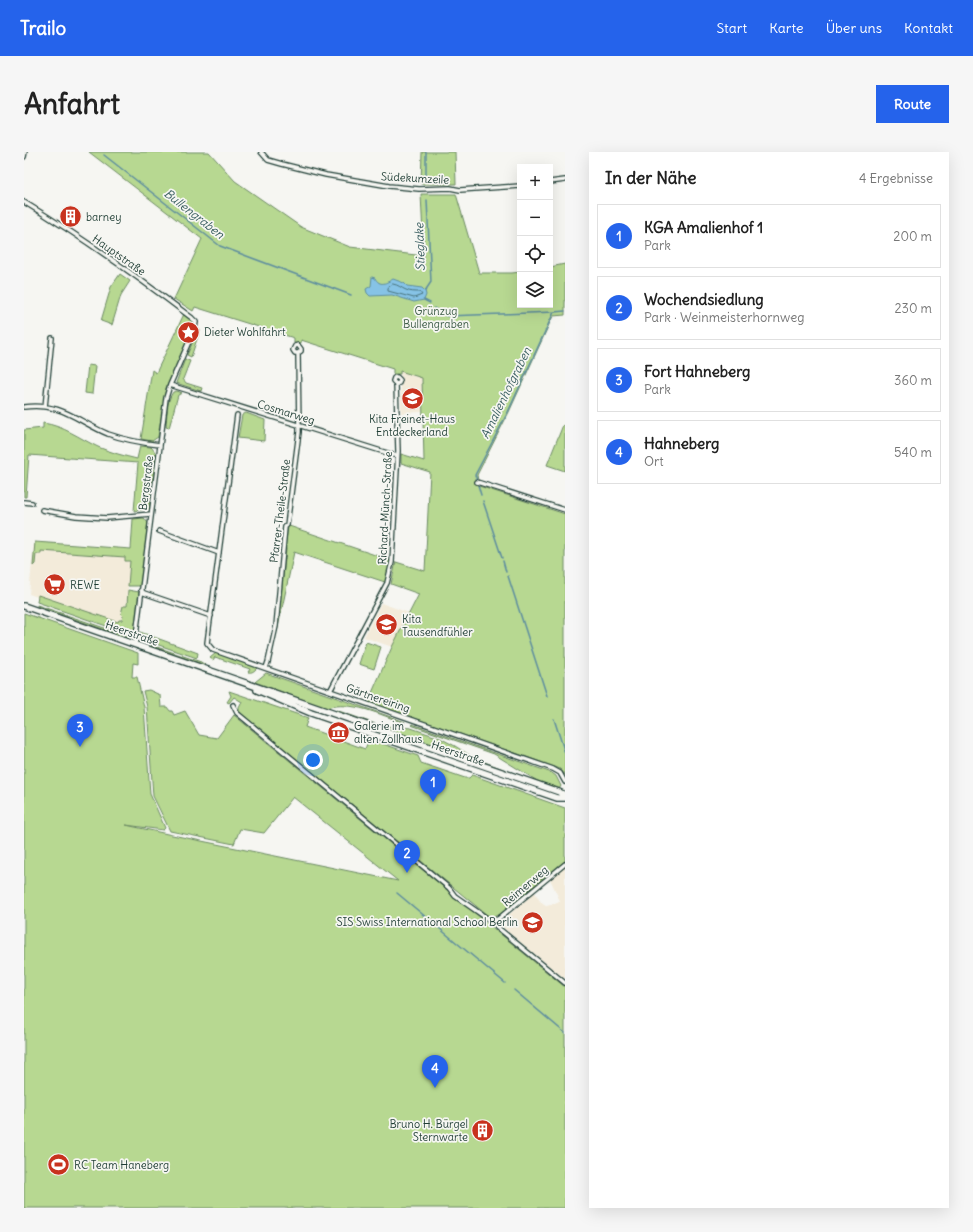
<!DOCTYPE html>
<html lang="de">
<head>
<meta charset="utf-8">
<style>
  :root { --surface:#fff; --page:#f6f6f6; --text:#222; --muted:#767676; --line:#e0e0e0; --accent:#2563eb }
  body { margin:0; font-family:Delius,sans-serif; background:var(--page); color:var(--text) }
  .controls { position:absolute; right:12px; top:12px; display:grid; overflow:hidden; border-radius:0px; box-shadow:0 4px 16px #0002 }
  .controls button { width:36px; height:36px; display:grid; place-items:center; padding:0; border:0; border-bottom:1px solid var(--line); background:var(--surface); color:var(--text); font:20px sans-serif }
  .you { position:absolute; left:289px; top:608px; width:14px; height:14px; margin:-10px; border:3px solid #fff; border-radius:50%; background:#1a73e8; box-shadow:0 0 0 6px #1a73e833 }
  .badge { display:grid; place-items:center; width:26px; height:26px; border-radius:50%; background:var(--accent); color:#fff; font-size:13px; font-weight:700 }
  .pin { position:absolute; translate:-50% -33px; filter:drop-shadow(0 1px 2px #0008) }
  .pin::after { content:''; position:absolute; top:21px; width:14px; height:12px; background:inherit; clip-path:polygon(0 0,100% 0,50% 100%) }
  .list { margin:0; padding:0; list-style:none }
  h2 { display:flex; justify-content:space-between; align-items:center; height:52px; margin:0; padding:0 16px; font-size:17px }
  h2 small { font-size:13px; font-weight:400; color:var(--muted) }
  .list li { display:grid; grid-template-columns:26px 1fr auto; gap:12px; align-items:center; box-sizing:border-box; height:64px; margin:0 8px 8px; padding:0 8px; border:1px solid var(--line); border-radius:0px }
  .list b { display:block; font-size:15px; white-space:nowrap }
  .list p { margin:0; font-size:13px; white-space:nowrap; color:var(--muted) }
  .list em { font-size:13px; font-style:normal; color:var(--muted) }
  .icon { flex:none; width:22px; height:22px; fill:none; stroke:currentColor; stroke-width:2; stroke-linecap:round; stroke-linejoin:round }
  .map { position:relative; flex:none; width:541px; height:1056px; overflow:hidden; border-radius:0px }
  header { display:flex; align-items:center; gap:24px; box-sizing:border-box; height:56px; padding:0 20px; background:var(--accent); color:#fff }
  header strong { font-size:19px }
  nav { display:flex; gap:22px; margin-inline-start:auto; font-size:14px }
  .intro { display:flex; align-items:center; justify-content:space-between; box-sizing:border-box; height:96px; padding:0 24px }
  h1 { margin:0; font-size:28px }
  .button { padding:10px 18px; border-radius:0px; background:var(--accent); color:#fff; font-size:14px; font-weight:700 }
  main { display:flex; gap:24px; padding:0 24px }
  aside { flex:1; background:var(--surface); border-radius:0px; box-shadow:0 4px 16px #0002 }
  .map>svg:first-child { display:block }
  .built { fill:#f3ebda }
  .green { fill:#b7d891; stroke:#6b8a62 }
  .water { fill:#86c3e6; stroke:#5d8d9f }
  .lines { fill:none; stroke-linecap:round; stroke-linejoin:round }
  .shore { stroke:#48737b; stroke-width:1 }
  .stream { stroke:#5d8d9f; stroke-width:1.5 }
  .street-casing { stroke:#1f3d34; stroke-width:6 }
  .primary-casing { stroke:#1f3d34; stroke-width:8 }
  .street { stroke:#f6f6f2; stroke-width:3.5 }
  .primary { stroke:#f6f6f2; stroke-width:5.5 }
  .labels { text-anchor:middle; stroke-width:3.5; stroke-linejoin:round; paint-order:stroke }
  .street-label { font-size:11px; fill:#1f3d34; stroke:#f6f6f2 }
  .poi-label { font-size:11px; fill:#1f3d34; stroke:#f6f6f2; text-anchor:start }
  .park-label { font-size:11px; fill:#3d5c47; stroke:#f6f6f2 }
  .water-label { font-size:12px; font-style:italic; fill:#395e60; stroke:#f6f6f2 }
</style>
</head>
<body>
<header>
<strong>Trailo</strong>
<nav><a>Start</a><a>Karte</a><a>Über uns</a><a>Kontakt</a></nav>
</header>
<div class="intro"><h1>Anfahrt</h1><a class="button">Route</a></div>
<main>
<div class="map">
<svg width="541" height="1056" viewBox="0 0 541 1056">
  <rect width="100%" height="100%" fill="#f6f6f2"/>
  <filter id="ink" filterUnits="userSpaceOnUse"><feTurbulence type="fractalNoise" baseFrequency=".025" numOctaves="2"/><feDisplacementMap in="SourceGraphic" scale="8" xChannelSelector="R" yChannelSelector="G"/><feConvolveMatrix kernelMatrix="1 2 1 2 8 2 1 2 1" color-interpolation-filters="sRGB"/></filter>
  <g filter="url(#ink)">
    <path class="built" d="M376 219 398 226 399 260 377 261V234L379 228 376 222Z
      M10 390 107 397 101 475 5 442Z
      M357 451 385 461 368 495 340 485Z
      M541 715V827L478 775 476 772 478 769 511 740 516 749 523 754 536 749 526 727Z"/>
    <path class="green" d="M65 0H185L211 29 277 75 326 95 400 104 397 42H432L455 121H488L496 120V153H526V115L541 112V163L529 164 485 260 453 323 455 334 541 362V623L536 617 531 615 344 550 368 495 395 442 367 432 372 410 401 419 406 320 377 311V302L400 309 398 226 376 219V222H369V217L277 188V191H270V186L171 155 169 159 150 147 178 87Z
      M398 0H431L432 32H397Z
      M96 122 106 129 97 143 88 173 77 169 87 135Z
      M160 162 168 168 169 175 142 236 134 285 128 289 117 287 128 218 132 221Z
      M174 178H176L167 205 163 203Z
      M161 207 166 209 159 227 162 231 178 236 177 239 152 231Z
      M64 213 71 214 68 242 61 241Z
      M153 239 158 241 154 243 145 276 142 275C143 264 142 250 149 240Z
      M222 261 241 268 240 289 214 286 218 263Z
      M19 271C40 274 55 286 74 295 86 300 100 304 113 307L116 294 127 295 132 301 125 357 110 359 114 311 5 303 2 345H0V278L19 276Z
      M539 273 541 274V319L523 313Z
      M120 366 124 371 116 434H104L106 409H101V405L17 399V402H12L11 412 9 414 11 390 107 397 109 367Z
      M265 374 366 408 367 409 362 429 361 430 270 400 253 480 262 397 261 395 264 375Z
      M104 438 115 440 110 482 92 474 91 477 13 450 14 443 94 470 95 468H98L99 464 97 462 99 454H103Z
      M13 453 104 484 107 486H104L13 454Z
      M0 461 114 501V512L109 511 108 525H113L120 555 126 642 141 676 139 678 102 673 148 683 374 729 269 645 240 681 216 677 210 692 146 679 129 644 123 555 119 539 125 538 136 543 137 555H143L146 559H148L150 563 161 559 175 583 193 586 210 563 541 835V1056H0Z
      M116 480 174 501 173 506 117 487 116 484Z
      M342 490 357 495 350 517 335 512Z
      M127 493 177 510 181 513 127 494Z
      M192 501 233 515V516C230 519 228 521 224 520L226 517 191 505 189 508 186 506Z
      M242 521 381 570 380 571C357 563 327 548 302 556L231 530Z
      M205 539 284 566 281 575 341 597 345 587 394 604 397 611 441 626H445L448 623 541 656V709L475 763 468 765 463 763 215 560V556L218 550 210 545 205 551 203 550 207 544Z
      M312 558 354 573 387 576 416 586 431 594 450 606 495 623 311 559Z
      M388 572 528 621 532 624 537 634 535 637 515 630 470 602 387 573Z"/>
    <path class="water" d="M348 125 351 126C356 135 362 131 369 127L380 131 383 134 398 136 401 139 402 143 400 148 390 150 368 143 346 144 343 141 342 137 347 134Z"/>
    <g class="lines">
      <path class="shore" d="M369 132C375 133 377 136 382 138 386 140 391 140 396 140L398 143 390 146 364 139V136Z"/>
      <path class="stream" d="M80 3 196 94 327 143
        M402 27V0
        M401 139 407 130 403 48
        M400 148 406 151
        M410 156 422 164 530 160 541 159
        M453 328 451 323 484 260 530 160
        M454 333 457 343
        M459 349 478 406
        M479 409 482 420
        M484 424 523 544
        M530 567 541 601
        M373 741 481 831
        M490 838 541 881"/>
      <defs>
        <path id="street" d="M237 0 244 8 258 12 302 23 365 34 395 37 426 36 436 38 496 34
          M0 5 1 0
          M526 30 541 28
          M0 50C58 85 114 125 168 166L172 170 171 176 146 233 142 246 111 492
          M146 233 373 304
          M0 255C37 250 53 269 84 282 101 288 118 291 136 293
          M21 255 28 186
          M213 263 183 491 189 498 529 617 536 621 541 630
          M453 330 541 358
          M0 350 8 351
          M18 358 52 364 83 366 127 362
          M135 379 195 401
          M117 438 120 441 187 464
          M242 516 244 510 252 474 261 375 263 373 275 280 274 201H271L269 198 271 194 274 193 277 197V199L274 201
          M306 539 363 431 368 410 374 299 372 232 369 229 370 226 373 225 376 228 375 231 372 232
          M209 553 213 561 402 717 425 736 431 744 464 767 471 768
          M471 768 473 775 541 831
          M471 768 474 767 541 712"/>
        <path id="primary" d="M0 454 535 640 541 643
          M233 538 287 561 533 646H541"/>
      </defs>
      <use href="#street" class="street-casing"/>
      <use href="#primary" class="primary-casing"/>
      <use href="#street" class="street"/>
      <use href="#primary" class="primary"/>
    </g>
  </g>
  <defs>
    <symbol id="building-disc" viewBox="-11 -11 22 22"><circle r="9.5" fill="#c8321e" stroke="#f6f6f2"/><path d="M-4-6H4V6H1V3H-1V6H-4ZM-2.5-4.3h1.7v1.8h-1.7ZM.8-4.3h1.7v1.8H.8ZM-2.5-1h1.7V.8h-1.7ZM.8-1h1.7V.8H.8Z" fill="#fff"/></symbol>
    <symbol id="sight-disc" viewBox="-11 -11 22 22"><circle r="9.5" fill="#c8321e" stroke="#f6f6f2"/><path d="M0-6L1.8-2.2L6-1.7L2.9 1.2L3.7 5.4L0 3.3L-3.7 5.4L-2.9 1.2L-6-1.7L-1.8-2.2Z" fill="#fff"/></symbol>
    <symbol id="school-disc" viewBox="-11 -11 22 22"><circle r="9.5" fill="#c8321e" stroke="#f6f6f2"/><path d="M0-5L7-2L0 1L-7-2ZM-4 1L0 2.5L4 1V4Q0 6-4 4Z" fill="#fff"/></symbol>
    <symbol id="supermarket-disc" viewBox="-11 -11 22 22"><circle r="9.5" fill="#c8321e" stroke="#f6f6f2"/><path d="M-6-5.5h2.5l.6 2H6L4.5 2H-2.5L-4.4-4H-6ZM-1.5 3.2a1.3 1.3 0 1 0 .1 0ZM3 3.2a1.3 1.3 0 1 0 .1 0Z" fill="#fff"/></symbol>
    <symbol id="museum-disc" viewBox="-11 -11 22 22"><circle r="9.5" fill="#c8321e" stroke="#f6f6f2"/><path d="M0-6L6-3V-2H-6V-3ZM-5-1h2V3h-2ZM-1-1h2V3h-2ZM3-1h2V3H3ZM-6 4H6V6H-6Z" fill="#fff"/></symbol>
    <symbol id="stadium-disc" viewBox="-11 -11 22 22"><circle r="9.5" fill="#c8321e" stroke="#f6f6f2"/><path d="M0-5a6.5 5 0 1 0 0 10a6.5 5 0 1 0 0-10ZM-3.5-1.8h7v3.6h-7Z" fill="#fff"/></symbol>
  </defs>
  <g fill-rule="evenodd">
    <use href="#building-disc" x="34" y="52" width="25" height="25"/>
    <use href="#sight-disc" x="152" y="168" width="25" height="25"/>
    <use href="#school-disc" x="376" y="234" width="25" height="25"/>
    <use href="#supermarket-disc" x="18" y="420" width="25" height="25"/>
    <use href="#school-disc" x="350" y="460" width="25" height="25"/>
    <use href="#museum-disc" x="302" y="568" width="25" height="25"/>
    <use href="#school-disc" x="496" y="758" width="25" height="25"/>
    <use href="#building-disc" x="446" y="966" width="25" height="25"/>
    <use href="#stadium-disc" x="22" y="1000" width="25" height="25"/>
  </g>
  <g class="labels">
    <g class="street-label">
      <text transform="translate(391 26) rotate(3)" y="4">Südekumzeile</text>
      <text transform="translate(95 103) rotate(35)" y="4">Hauptstraße</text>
      <text transform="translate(262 260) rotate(17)" y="4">Cosmarweg</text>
      <text transform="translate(122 331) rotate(-83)" y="4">Bergstraße</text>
      <text transform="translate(361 356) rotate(-87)" y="4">Richard-Münch-Straße</text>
      <text transform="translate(256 359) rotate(-83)" y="4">Pfarrer-Theile-Straße</text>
      <text transform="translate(108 481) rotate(19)" y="4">Heerstraße</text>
      <text transform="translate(354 546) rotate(19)" y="4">Gärtnereiring</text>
      <text transform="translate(434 601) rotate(19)" y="4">Heerstraße</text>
      <text transform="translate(501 734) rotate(-40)" y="4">Reimerweg</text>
    </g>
    <g class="poi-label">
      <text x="62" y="69">barney</text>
      <text x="180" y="184">Dieter Wohlfahrt</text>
      <text x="388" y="271" text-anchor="middle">Kita Freinet-Haus<tspan x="388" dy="13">Entdeckerland</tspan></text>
      <text x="46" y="437">REWE</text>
      <text x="378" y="471">Kita<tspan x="378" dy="13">Tausendfühler</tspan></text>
      <text x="330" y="578">Galerie im<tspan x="330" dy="13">alten Zollhaus</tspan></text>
      <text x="494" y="774" text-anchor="end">SIS Swiss International School Berlin</text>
      <text x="444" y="976" text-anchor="end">Bruno H. Bürgel<tspan x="444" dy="13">Sternwarte</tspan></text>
      <text x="50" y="1017">RC Team Haneberg</text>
    </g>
    <g class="park-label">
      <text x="412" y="163">Grünzug<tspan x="412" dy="13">Bullengraben</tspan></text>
    </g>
    <g class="water-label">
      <text transform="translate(170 62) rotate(38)" y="4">Bullengraben</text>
      <text transform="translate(396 95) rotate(-92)" y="4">Stieglake</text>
      <text transform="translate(482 241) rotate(-64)" y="4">Amalienhofgraben</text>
    </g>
  </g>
</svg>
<div class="controls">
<button>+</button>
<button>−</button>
<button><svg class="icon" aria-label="locate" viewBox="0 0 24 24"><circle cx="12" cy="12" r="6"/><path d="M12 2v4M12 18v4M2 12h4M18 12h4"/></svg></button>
<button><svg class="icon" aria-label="layers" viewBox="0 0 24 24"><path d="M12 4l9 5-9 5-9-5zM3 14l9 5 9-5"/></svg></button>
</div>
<div class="you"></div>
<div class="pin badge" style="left:409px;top:650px">1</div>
<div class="pin badge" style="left:383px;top:721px">2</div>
<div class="pin badge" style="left:56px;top:595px">3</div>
<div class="pin badge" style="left:411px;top:936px">4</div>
</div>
<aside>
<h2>In der Nähe<small>4 Ergebnisse</small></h2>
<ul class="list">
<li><span class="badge">1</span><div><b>KGA Amalienhof 1</b><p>Park</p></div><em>200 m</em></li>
<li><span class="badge">2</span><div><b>Wochendsiedlung</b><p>Park · Weinmeisterhornweg</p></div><em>230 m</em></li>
<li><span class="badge">3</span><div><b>Fort Hahneberg</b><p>Park</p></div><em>360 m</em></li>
<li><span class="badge">4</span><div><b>Hahneberg</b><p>Ort</p></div><em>540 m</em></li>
</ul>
</aside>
</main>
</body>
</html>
